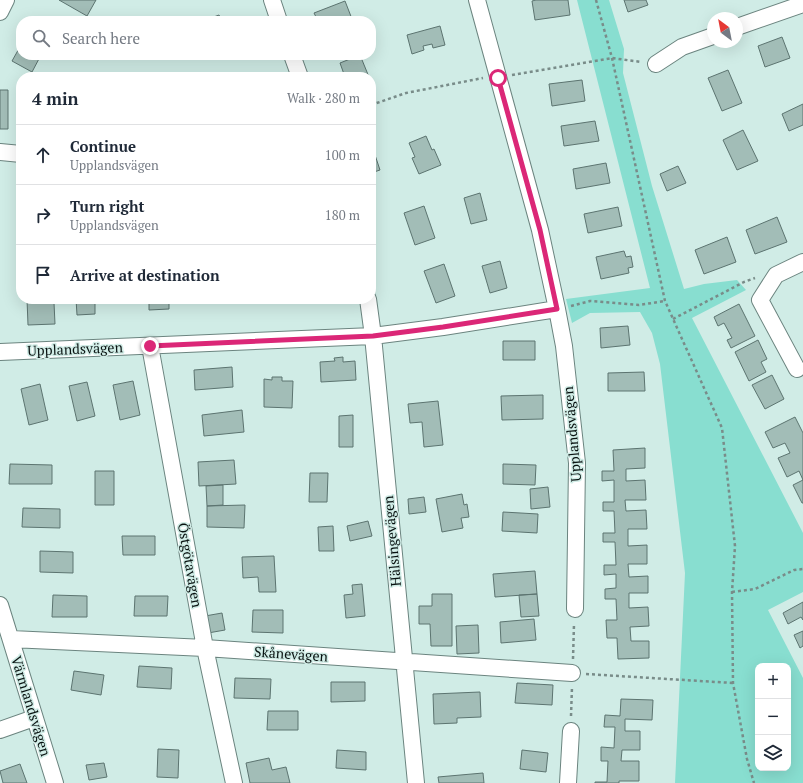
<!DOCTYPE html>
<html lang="en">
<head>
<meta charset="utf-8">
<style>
  :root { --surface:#fff; --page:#f6f6f7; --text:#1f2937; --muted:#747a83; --line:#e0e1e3 }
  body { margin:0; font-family:"PT Serif",serif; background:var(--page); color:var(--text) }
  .controls { position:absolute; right:12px; bottom:12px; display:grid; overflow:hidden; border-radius:8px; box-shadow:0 4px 16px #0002 }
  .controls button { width:36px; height:36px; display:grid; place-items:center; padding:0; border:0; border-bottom:1px solid var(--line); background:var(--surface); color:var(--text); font:20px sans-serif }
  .compass { position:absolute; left:707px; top:12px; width:36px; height:36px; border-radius:50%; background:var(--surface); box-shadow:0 4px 16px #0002; rotate:328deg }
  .stop { position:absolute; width:12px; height:12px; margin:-9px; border:3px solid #db2777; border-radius:50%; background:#fff }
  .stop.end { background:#db2777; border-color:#fff; box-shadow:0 1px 4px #0008 }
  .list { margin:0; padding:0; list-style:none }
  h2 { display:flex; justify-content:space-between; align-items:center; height:52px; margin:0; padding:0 16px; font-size:17px }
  h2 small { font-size:13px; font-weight:400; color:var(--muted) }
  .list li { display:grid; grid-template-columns:26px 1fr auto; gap:12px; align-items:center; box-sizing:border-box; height:60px; padding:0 16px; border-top:1px solid var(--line) }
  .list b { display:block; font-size:15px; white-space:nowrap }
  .list p { margin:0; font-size:13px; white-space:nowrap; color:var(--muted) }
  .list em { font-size:13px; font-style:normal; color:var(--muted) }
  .icon { flex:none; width:22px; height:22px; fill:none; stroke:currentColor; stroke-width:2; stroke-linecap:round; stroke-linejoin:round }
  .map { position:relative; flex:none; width:803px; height:783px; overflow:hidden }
  .search { position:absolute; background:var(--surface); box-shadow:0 4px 16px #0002; left:16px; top:16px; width:360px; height:44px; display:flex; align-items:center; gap:10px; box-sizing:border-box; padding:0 14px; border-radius:16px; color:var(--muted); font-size:15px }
  .panel { position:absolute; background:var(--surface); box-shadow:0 4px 16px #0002; left:16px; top:72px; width:360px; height:232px; border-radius:16px }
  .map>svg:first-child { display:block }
  .green { fill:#88ded0; fill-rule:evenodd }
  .building { fill:#a2bdb7; stroke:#5c7470 }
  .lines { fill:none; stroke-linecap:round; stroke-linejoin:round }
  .street-casing { stroke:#6b847f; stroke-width:18 }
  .path { stroke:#798c89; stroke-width:2.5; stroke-dasharray:3 3; stroke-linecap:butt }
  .street { stroke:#fff; stroke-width:16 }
  .route { stroke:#db2777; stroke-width:5 }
  .labels { text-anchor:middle; stroke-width:3; stroke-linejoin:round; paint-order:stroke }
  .street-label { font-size:14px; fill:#091211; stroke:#d0ece6 }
</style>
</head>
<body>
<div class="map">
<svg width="803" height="783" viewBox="0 0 803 783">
  <rect width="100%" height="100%" fill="#d0ece6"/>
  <path class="green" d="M577 0H609L624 49 623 73 652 186 684 289 704 284 737 280 746 290 692 318 803 533V592L768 610 803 678V783H675L685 573 660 364 652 333 640 312 590 313 572 323 566 299 650 288ZM758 666H788V768H758Z"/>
  <path class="building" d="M59 0H96L87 16Z
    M536 0H568L570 15 535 20 532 1Z
    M624 0H646L648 5 628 12Z
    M345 1 352 19 346 21H318L314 13Z
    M219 15 222 21H203Z
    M440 26 445 45 433 48 432 44 423 46 424 50 412 54 407 35Z
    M782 37 790 58 765 67 758 46Z
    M21 45V55H41L32 72 12 61Z
    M360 55 369 77H345L340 63Z
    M728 70 742 103 722 111 708 78Z
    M582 80 585 101 552 106 549 84Z
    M0 90H8V129H0Z
    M803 104V125L789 131 782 114Z
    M595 121 599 141 564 146 561 126Z
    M743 130 758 161 737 170 723 140Z
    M426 136 432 150 434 149 441 165 419 174 412 158 415 157 409 143Z
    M374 152 380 170 371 173V153Z
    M606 163 610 183 576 189 573 169Z
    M678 166 686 183 667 191 660 174Z
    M480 193 487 220 471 224 464 198Z
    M424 206 435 238 415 245 404 213Z
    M618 207 622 226 588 233 584 214Z
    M777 217 787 242 755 254 746 230Z
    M727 237 736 262 704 274 695 250Z
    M624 251 626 257 631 256 633 267 628 268 629 273 601 279 596 257Z
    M500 261 507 288 490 293 482 266Z
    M444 264 455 296 436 303 424 271Z
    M27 299H45V303H54L55 324 28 325Z
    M76 299H95V314L77 315Z
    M149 299H169V309L149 310Z
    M242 299H266V302L243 303Z
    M304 299H327V301L305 302Z
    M739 304 755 336 731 348 727 340 732 338 724 323 718 326 714 317Z
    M628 326 630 345 601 348 600 328Z
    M758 340 767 359 761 362 766 372 749 381 735 352Z
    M503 341H535V360H503Z
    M343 357V362L355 361 356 380 321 382 320 362 335 361 334 358Z
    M232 367 233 387 195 390 194 370Z
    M644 372 645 391H608V373Z
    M772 375 784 399 765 409 752 385Z
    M272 377H282V381H293L292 408 264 407V379L272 380Z
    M133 381 140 415 120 420 113 385Z
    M87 382 95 416 77 421 69 386Z
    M40 384 48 420 29 425 21 389Z
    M543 395V419L502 420 501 396Z
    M438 401 443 445 424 447 422 422 410 423 408 404Z
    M242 410 244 432 204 436 202 415Z
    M353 415V447H339V416Z
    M795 417 803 433V480L799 471 787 477 778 458 790 453 785 443 773 448 765 432Z
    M645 448V468L626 469V481L645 480 646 500H625L626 511 646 510 647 529H628V546L647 545V564H628L629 577 648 576V593H629V608L648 607 649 626 630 627 631 641H649V658L618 659 617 638H607L606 620H617L616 599H605V589L616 588V574L604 575V565H616L615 542H603V533H615L614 511H603V502H614V480L602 481V471H614L613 450Z
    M234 460 236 484 199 486 198 462Z
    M10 464 52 465V484H9Z
    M503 464 536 465 535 485 503 484Z
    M95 471H114V505H95Z
    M310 473H328L327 502H309Z
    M803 480V503H802L793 485Z
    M223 485V505L207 506 206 486Z
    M548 487 550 507 531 509 530 489Z
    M462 494 464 505 467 504 469 517 461 518 463 528 442 532 436 499Z
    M424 497 426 512 409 514 408 499Z
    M245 505 244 528 207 527V506Z
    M23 508 60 509V528L22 527Z
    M503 512 538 514 537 533 502 531Z
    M368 521 372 536 350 541 347 526Z
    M333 526 334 551H319L318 527Z
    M122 536H155V555H123Z
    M40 551 73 552V573L40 572Z
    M274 556 276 592H259L258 577 243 578 242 557Z
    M535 571 537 594 495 597 493 574Z
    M362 584 365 616 346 618 344 595 353 594 352 585Z
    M432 594H452V646H431L430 624H419V606H432Z
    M537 594 539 616 521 617 519 595Z
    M53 595 87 596V617H52Z
    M135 596H168L167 616H134Z
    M803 602V620L801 617 788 624 783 613Z
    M253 610H283V633L252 632Z
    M222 613 225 630 208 633 205 616Z
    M534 619 536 640 501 643 500 622Z
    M478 625 479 653 457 654 456 626Z
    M803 631V646L800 648 794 635Z
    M139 666 172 668 171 689 137 687Z
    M74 671 104 675 101 695 71 690Z
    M235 678 271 679 270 699 234 698Z
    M331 682H365V701L331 702Z
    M517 683 553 685 552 705 515 703Z
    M480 692 481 717 457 718V723L434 724 433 694Z
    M621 699 653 700 652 720 625 719V731H640V750H622L621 761H639V781H619V783H595V782H607L608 761H601V747L614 748 615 727H604L605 715 620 716Z
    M268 711H298V730H267Z
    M158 749 179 750 178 778 157 777Z
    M337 750 366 752V770L336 768Z
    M522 750 548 753 546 772 520 769Z
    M269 758 272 770 286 767 290 783H250L246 763Z
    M104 763 107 777 89 780 86 765Z
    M20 764 27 783H3L0 771Z
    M483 773 484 783H439L438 777Z"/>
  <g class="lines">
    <defs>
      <path id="street" d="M272 0 279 21
        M0 12 6 0
        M737 27 803 4
        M292 55 300 77
        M656 64 682 47 713 36
        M0 152 21 154
        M368 299 373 336 416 783
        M557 309 564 346 577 463 575 609
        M150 346 205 648 234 783
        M0 352 373 336 443 327 557 309 540 230 477 0
        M797 369 760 300 776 275 803 262
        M0 605 55 783
        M11 639 205 648 572 673
        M0 730 34 718
        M568 783 571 731"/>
    </defs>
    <use href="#street" class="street-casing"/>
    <path class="path" d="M596 0 612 58 665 301 722 428 735 546 732 592 733 683 747 759 754 783
      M512 75 612 58 641 62
      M371 105 406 93 483 78
      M571 306 590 301 639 305 665 301
      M673 319 744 282 755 278
      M732 592 755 589 794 570 803 569
      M573 659 574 624
      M586 674 733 683
      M571 716 572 687"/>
    <use href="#street" class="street"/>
  </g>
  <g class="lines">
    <path class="route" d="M150 346 373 336 443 327 557 309 540 230 498 78"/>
  </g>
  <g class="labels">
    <g class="street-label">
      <text transform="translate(75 349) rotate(-2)" y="5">Upplandsvägen</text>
      <text transform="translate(572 434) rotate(-95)" y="5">Upplandsvägen</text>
      <text transform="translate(392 541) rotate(-95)" y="5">Hälsingevägen</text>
      <text transform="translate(190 565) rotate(80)" y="5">Östgötavägen</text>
      <text transform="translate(291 654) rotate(4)" y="5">Skånevägen</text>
      <text transform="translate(31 706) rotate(73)" y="5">Värmlandsvägen</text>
    </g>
  </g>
</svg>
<div class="controls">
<button>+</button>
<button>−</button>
<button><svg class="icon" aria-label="layers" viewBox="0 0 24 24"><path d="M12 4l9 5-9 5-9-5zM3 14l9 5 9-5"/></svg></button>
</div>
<svg class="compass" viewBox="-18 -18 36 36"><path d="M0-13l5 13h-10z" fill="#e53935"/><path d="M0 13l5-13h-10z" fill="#747a83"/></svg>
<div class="stop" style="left:498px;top:78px"></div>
<div class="stop end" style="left:150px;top:346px"></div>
<div class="search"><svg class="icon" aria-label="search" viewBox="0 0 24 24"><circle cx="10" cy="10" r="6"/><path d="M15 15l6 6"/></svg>Search here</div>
<section class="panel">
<h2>4 min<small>Walk · 280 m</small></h2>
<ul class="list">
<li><svg class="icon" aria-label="ahead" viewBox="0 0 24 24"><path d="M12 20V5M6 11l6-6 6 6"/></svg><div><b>Continue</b><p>Upplandsvägen</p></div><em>100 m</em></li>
<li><svg class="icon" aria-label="right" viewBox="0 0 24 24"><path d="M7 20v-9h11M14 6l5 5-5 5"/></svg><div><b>Turn right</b><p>Upplandsvägen</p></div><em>180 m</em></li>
<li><svg class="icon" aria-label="arrive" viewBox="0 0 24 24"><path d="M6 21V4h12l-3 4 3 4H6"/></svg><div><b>Arrive at destination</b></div></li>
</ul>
</section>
</div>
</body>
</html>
